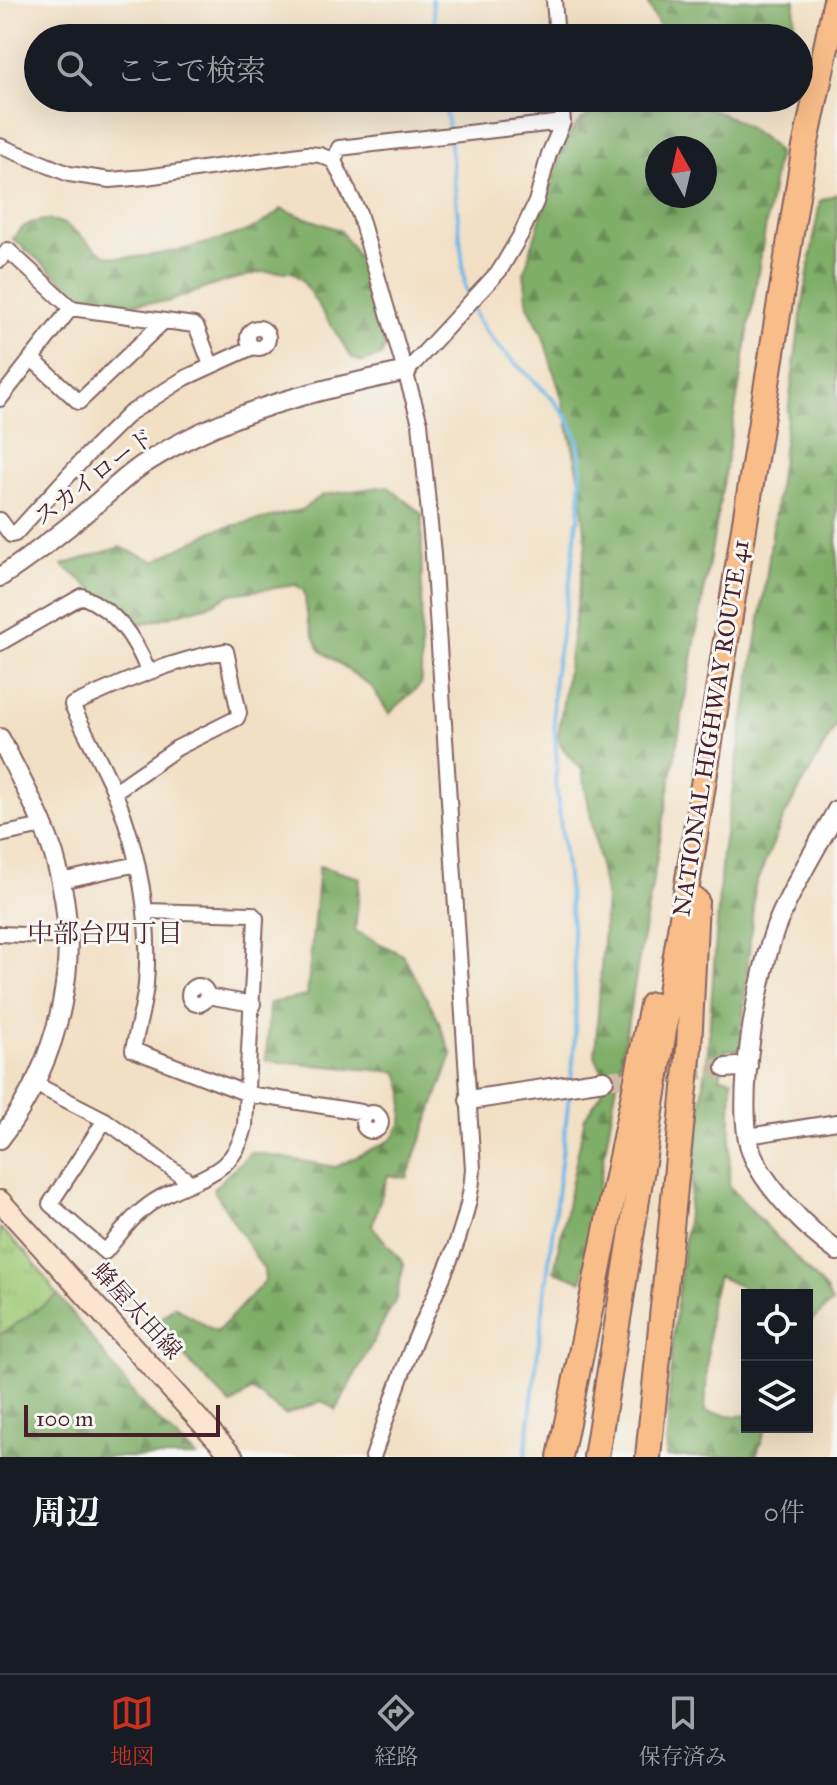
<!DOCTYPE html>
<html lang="ja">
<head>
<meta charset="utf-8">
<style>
  :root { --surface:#171b24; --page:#242831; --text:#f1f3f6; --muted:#9ea1a6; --line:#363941; --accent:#c8321e }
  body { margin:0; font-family:"IM FELL Great Primer","Noto Serif JP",serif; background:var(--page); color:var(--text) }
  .controls { position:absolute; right:24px; bottom:24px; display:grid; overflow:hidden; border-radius:0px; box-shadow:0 8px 32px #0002 }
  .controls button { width:72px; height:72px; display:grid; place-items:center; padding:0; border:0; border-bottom:2px solid var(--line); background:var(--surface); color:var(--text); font:40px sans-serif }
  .compass { position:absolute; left:645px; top:136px; width:72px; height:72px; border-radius:50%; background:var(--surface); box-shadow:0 8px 32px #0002; rotate:352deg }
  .scale { position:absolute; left:24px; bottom:20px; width:196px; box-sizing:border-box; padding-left:8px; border:4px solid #4a1f2b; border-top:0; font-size:22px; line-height:28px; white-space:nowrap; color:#4a1f2b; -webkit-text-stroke:6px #f6f6f2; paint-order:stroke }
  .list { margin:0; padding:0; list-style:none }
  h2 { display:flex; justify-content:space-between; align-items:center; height:104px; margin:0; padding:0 32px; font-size:34px }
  h2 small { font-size:26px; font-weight:400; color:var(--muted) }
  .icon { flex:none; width:44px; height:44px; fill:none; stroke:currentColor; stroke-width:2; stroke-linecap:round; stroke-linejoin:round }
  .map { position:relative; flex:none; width:837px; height:1457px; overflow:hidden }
  .search { position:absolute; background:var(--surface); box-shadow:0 8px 32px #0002; left:24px; right:24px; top:24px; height:88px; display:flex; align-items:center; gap:20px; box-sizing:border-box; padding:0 28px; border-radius:44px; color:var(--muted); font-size:30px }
  .sheet { height:216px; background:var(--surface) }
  nav { display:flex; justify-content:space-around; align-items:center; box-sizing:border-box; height:112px; border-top:2px solid var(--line); background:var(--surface); font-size:22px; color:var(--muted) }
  nav a { display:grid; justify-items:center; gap:4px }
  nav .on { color:var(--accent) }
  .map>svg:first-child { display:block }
  .grass { fill:url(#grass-tufts); stroke:#747451; stroke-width:2 }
  .forest { fill:url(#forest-firs); stroke:#64664a; stroke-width:2; fill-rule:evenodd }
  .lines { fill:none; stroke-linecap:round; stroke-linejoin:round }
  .stream { stroke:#70b7e7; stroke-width:4 }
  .tertiary-tunnel { stroke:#d0b9a6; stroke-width:18; stroke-dasharray:18 9; stroke-linecap:butt }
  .minor-casing { stroke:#856361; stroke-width:18 }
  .tertiary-casing { stroke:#856361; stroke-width:22 }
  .secondary-casing { stroke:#856361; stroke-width:24 }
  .trunk-casing { stroke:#856361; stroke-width:28 }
  .minor { stroke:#fff; stroke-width:14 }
  .tertiary { stroke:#fff; stroke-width:18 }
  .secondary { stroke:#fce5d0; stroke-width:20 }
  .trunk { stroke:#f8bd89; stroke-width:24 }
  .labels { text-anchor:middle; stroke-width:6; stroke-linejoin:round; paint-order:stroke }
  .street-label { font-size:24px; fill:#4a1f2b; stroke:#f6f6f2 }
  .neighbourhood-label { font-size:26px; fill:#4a1f2b; stroke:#f6f6f2 }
</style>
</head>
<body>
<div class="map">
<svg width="837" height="1457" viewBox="0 0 837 1457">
  <defs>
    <pattern id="grass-tufts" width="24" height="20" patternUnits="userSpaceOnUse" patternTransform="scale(2)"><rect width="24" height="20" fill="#9fca77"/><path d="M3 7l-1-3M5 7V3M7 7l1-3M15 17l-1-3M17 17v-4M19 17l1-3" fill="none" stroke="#8aad67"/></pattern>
    <pattern id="forest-firs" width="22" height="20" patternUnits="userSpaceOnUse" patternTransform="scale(2)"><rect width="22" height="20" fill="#7fae68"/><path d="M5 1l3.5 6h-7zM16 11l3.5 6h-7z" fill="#6a8d56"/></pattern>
  </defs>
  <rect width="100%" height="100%" fill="#f6f6f2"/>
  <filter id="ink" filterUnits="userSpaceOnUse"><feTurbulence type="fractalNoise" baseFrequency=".0125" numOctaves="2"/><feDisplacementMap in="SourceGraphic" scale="16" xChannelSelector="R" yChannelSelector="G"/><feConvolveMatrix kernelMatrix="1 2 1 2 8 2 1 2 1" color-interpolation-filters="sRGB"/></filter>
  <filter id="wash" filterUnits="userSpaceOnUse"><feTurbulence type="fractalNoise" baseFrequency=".006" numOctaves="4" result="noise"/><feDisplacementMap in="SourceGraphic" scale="32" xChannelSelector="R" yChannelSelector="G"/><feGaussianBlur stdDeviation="1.8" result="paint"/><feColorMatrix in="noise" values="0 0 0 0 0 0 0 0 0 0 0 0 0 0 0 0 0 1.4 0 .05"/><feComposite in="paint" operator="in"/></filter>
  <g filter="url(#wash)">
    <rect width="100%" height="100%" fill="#f2e0c5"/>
    <path class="grass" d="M0 1228 28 1255 58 1295 0 1335Z"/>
    <path class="forest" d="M646 0H795L794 38H732L720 34 678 36 658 24Z
      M635 103C654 103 680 99 698 105 726 113 758 130 778 152L720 501 582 1281 554 1271 585 1117 602 1093 603 1072 595 1057 606 898 582 770 561 746 558 737 586 543 580 480 563 402 542 333 528 306 524 273 549 189C555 179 555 170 559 159 577 111 589 111 635 103ZM657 148H705V196H657Z
      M837 194V723L784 817 755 886 740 1050H725L720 1077 732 1079 729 1186 826 1290 832 1303 811 1321 807 1319V1295H757L718 1276 710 1305 705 1412 737 1416 747 1415V1427H766L756 1457H666L672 1343 708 1050 722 853 765 588 799 328 820 201Z
      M281 209 340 230 359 258 386 347 381 356 362 362 352 358 302 280 292 272H262L223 282 167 302 98 304 87 301 13 239C21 224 38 218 55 221 74 225 89 247 106 255 130 266 238 238 261 224 268 220 275 214 281 209Z
      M387 486 422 514 421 684 389 714 372 687 320 650 308 621 304 591 296 585 231 594 212 604 140 625 130 624 125 615 62 565 120 547 155 561 215 530 301 510 323 495Z
      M319 866 360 878 355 931 403 955 435 1013 452 1055 407 1178 388 1175 372 1226 404 1264 396 1299 336 1410 322 1401 285 1415 252 1390 231 1405 189 1362 161 1319 174 1306 217 1332 265 1281 264 1270 213 1189 251 1152 336 1167 391 1140 402 1123 404 1093 398 1072 266 1061 269 1003 307 996Z
      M58 1295 144 1407 197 1457H0V1335Z"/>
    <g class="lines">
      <path class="stream" d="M432 0 437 38
        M444 98 449 131
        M450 140 465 286 469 298
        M472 306C487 352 550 382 573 428 586 453 579 492 579 519L577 521 570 581 554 677 553 702 557 766 555 778C567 878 584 980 571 1080
        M525 1457 570 1089"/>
    </g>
  </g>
  <g filter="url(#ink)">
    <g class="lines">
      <path class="tertiary-tunnel" d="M604 1080 726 1068"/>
      <defs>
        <path id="minor" d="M554 0 557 38
          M0 146 69 174 110 180 146 177 307 154 320 155 334 161 359 213 420 423 433 554 473 1169C470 1230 436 1289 413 1345 398 1382 386 1420 373 1457
          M334 161 339 148 563 122
          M0 260 8 250 71 308 194 325 197 328 211 365
          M248 338a10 10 0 1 1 20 0a10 10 0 1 1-20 0Z
          M31 358 79 402 163 322
          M407 371 500 270 520 236 536 202 549 154 563 122 561 98
          M0 399 71 308
          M0 520 11 535 15 534 87 455 130 413 185 378 253 347
          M0 643 82 596C117 612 134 636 148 671
          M114 792 177 748 237 718 239 713 226 651C171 660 123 682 72 705 86 735 102 763 115 793 140 853 151 920 146 984 144 1006 137 1029 133 1050L248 1094 361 1112 366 1116
          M0 835 43 826
          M61 881 137 864
          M0 934 69 937
          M189 995a9 9 0 1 1 18 0a9 9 0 1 1-18 0Z
          M207 996 253 1004
          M35 1084 105 1120 190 1182
          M363 1122a9 9 0 1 1 18 0a9 9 0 1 1-18 0Z
          M105 1120 50 1204 105 1252C120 1234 133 1215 153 1202 192 1176 233 1180 245 1126L256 918 252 914 146 911
          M748 1136 837 1122"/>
        <path id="tertiary" d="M0 577C34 555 66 529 97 503 112 490 127 475 144 464 228 410 311 392 407 371
          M0 738C19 776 41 814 54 855 85 955 62 1057 0 1139
          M837 810C818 845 796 880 780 917 759 963 732 1110 753 1156 766 1188 809 1231 837 1251
          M726 1068 748 1066
          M469 1100 604 1080"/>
        <path id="secondary" d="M0 1201 233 1457"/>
        <path id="trunk" d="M560 1457 652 1005
          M596 1457 787 258 804 152 836 0
          M648 1457 689 1048 696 901"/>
      </defs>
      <use href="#minor" class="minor-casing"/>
      <use href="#tertiary" class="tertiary-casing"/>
      <use href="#secondary" class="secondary-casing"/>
      <use href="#trunk" class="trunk-casing"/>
      <use href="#minor" class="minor"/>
      <use href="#tertiary" class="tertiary"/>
      <use href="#secondary" class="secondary"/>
      <use href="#trunk" class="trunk"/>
    </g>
  </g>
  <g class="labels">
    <g class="street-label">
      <text transform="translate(94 477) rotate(-37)" y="8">スカイロード</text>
      <text transform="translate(711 728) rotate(-81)" y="8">NATIONAL HIGHWAY ROUTE 41</text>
      <text transform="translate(137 1311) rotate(48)" y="8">蜂屋太田線</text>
    </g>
    <g class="neighbourhood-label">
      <text x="105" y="942">中部台四丁目</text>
    </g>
  </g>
</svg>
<div class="controls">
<button><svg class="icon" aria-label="locate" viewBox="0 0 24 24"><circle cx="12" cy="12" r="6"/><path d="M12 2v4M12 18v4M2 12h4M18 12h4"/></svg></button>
<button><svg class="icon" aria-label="layers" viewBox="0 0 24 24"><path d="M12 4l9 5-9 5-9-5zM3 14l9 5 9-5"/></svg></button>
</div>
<svg class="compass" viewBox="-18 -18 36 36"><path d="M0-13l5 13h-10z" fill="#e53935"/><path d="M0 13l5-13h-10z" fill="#9ea1a6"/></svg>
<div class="scale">100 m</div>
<div class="search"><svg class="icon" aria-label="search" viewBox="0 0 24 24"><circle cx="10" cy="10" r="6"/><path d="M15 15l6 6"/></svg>ここで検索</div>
</div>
<section class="sheet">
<h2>周辺<small>0件</small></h2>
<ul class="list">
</ul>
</section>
<nav>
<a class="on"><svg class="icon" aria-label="map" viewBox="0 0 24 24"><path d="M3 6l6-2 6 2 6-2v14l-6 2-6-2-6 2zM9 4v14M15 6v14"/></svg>地図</a>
<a><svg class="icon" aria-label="directions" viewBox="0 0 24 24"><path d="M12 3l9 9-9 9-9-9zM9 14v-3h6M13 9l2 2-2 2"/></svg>経路</a>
<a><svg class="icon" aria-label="saved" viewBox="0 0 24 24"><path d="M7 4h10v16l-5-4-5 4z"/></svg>保存済み</a>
</nav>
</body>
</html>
